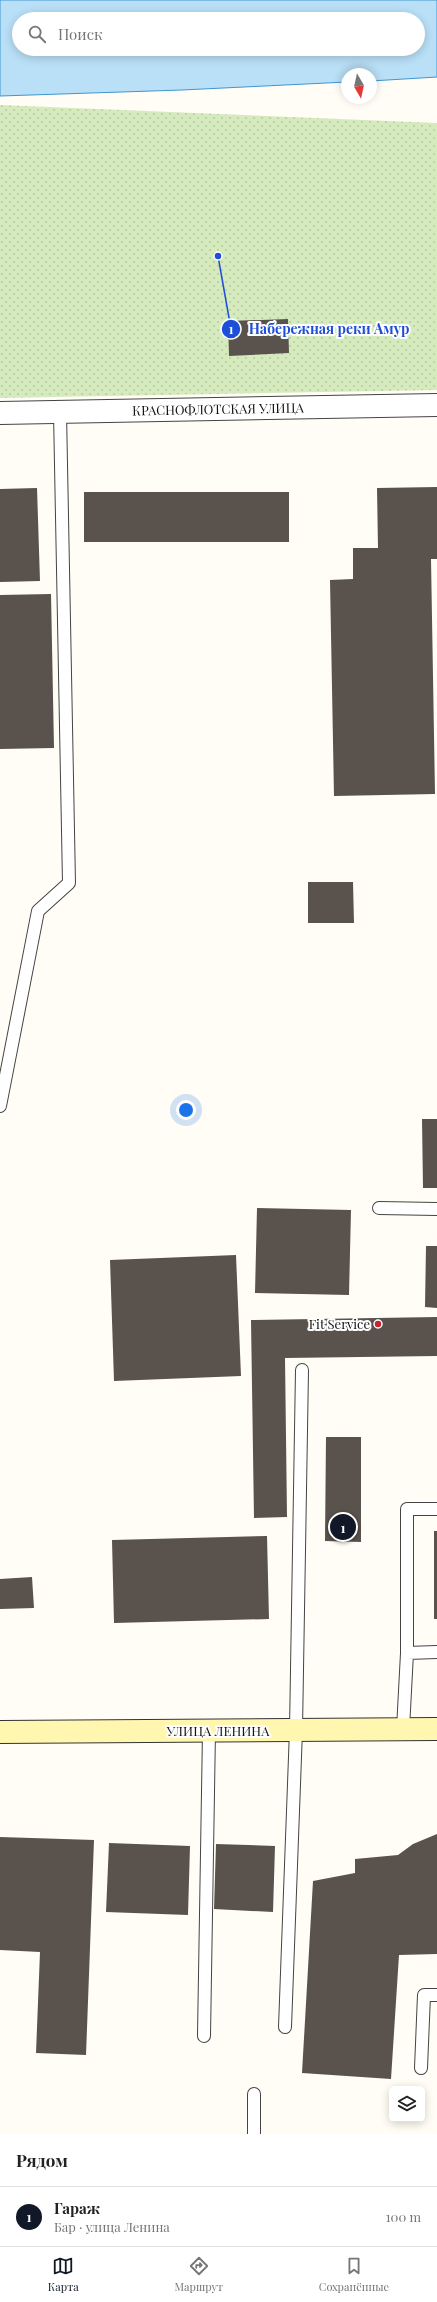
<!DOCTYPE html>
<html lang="ru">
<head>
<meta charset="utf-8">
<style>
  :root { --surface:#fff; --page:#f2f2f2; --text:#222; --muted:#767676; --line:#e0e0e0; --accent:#111827 }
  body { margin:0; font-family:"Playfair Display",serif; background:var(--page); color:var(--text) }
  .controls { position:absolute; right:12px; bottom:12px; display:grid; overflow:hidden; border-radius:6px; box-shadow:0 2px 10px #0003 }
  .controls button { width:36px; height:36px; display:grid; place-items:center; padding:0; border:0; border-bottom:1px solid var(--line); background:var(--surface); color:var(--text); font:20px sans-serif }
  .compass { position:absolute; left:341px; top:68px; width:36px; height:36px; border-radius:50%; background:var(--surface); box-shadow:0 2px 10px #0003; rotate:171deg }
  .you { position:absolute; left:186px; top:1110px; width:14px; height:14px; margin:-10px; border:3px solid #fff; border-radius:50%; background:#1a73e8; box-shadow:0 0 0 6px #1a73e833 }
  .badge { display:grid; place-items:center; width:26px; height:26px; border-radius:50%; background:var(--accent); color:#fff; font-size:13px; font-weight:700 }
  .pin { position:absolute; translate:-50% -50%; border:2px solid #fff; box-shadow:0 1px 4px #0006 }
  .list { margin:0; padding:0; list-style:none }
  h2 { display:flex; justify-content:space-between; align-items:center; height:52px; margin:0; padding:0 16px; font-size:17px }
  h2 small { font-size:13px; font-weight:400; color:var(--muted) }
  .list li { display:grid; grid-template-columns:26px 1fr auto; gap:12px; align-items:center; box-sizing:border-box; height:60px; padding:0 16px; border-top:1px solid var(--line) }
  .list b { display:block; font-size:15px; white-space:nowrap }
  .list p { margin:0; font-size:13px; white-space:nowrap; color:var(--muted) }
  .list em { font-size:13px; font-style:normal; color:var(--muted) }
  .icon { flex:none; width:22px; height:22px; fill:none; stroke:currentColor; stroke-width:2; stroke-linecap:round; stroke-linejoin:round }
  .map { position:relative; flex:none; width:437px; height:2134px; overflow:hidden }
  .search { position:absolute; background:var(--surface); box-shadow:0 2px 10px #0003; left:12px; right:12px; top:12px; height:44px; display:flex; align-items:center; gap:10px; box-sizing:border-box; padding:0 14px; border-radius:22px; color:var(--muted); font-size:15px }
  .sheet { height:112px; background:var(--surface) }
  nav { display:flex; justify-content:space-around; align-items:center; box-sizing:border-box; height:56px; border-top:1px solid var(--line); background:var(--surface); font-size:11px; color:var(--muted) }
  nav a { display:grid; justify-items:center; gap:2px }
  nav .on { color:var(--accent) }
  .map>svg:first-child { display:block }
  .park { fill:url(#park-dots) }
  .water { fill:#b9e0f7; stroke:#3f96cf; fill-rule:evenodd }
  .building { fill:#5a524d }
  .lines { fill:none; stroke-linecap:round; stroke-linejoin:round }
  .lane-casing { stroke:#444; stroke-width:14 }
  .street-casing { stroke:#444; stroke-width:24 }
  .secondary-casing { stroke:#333; stroke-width:24 }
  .lane { stroke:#fff; stroke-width:12 }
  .street { stroke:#fff; stroke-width:22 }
  .secondary { stroke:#fff6b0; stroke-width:22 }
  .poi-dot { fill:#c4262e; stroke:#fff; stroke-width:1.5 }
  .labels { text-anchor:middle; stroke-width:4; stroke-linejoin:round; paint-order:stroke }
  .street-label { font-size:13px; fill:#111; stroke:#fff }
  .poi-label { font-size:13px; fill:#111; stroke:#fff; text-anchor:end }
  .leader { fill:none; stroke:#1d4ed8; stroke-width:1.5 }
  .callout-dot { fill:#1d4ed8; stroke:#fff; stroke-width:1.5 }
  .mark-label { font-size:12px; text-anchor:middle; font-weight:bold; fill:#fff }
  .callout-label { font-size:14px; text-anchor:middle; font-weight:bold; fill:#1d4ed8; stroke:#fff; stroke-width:4; stroke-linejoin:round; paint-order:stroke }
</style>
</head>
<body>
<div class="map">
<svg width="437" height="2134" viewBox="0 0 437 2134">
  <defs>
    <pattern id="park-dots" width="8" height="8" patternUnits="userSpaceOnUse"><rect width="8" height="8" fill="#d5ebbd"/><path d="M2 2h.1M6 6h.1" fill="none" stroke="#b6c8a1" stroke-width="1.8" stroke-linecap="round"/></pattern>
  </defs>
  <rect width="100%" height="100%" fill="#fffdf5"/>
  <path class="park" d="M0 105 437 123V390L0 398Z"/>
  <path class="water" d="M0 0H437V77L371 81V74H347V82L182 90 0 96ZM19 19H418V49H19Z"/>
  <path class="building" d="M288 319 289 353 229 356 228 321Z
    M437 487V559H431L435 794 334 796 330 580 353 579V548H378L377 488Z
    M37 488 40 581 0 582V489Z
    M84 492H289V542H84Z
    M51 594 54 748 0 749V595Z
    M308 882H353L354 923H308Z
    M422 1119H437V1188H423Z
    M257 1208 351 1210 349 1295 255 1293Z
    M426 1246H437V1308L425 1307Z
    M236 1255 241 1376 114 1381 110 1260Z
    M437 1317V1356L285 1358 287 1517 254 1518 251 1320Z
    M326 1437H361V1542L325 1541Z
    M434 1531H437V1619H434Z
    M267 1536 269 1619 114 1623 112 1540Z
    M32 1577 34 1608 0 1609V1579Z
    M437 1834V1954L399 1955 391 2079 302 2073 313 1881 355 1873V1859L398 1855 413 1844Z
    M0 1837 94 1840 86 2055 36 2053 40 1952 0 1950Z
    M109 1843 190 1846 188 1915 106 1912Z
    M216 1844 275 1846 273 1912 214 1909Z"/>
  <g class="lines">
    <defs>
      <path id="lane" d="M0 1106 38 911 69 883 60 412
        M379 1208 437 1209
        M407 1653 437 1652
        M403 1729 407 1653V1509H437
        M285 2027 296 1730 302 1370
        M204 2036 209 1731
        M421 2068 424 1995H437
        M254 2134V2094"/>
      <path id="street" d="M0 413 437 405"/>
      <path id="secondary" d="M0 1732 437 1729"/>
    </defs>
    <use href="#lane" class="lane-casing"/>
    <use href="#street" class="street-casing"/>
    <use href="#secondary" class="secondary-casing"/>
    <use href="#lane" class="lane"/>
    <use href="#street" class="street"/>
    <use href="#secondary" class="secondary"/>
  </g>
  <circle class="poi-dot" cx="378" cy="1324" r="4"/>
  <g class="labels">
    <g class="street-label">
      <text transform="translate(218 409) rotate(-1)" y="5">КРАСНОФЛОТСКАЯ УЛИЦА</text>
      <text x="218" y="1736">УЛИЦА ЛЕНИНА</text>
    </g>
    <g class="poi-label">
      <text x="370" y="1329">Fit Service</text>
    </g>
  </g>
  <path class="leader" d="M218 256L231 329"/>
  <g class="callout-dot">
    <circle cx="218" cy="256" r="4"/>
    <circle cx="231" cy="329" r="10"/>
  </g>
  <g class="mark-label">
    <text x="231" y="334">1</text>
  </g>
  <g class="callout-label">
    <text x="329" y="334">Набережная реки Амур</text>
  </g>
</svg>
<div class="controls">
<button><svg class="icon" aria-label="layers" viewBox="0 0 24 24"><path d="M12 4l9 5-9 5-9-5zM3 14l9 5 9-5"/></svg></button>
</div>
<svg class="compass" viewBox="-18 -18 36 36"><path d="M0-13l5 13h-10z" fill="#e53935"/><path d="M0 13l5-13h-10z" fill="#767676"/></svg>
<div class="you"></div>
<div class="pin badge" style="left:343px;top:1527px">1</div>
<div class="search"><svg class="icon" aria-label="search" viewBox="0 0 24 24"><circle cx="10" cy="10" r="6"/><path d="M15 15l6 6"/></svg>Поиск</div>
</div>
<section class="sheet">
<h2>Рядом<small></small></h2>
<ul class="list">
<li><span class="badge">1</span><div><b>Гараж</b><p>Бар · улица Ленина</p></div><em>100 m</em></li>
</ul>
</section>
<nav>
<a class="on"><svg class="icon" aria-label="map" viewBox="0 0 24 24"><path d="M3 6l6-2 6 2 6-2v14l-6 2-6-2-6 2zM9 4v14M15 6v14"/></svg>Карта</a>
<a><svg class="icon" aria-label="directions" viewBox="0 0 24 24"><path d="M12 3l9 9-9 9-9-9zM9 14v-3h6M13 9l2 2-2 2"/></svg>Маршрут</a>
<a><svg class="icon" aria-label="saved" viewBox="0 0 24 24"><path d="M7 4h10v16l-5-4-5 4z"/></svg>Сохранённые</a>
</nav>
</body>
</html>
